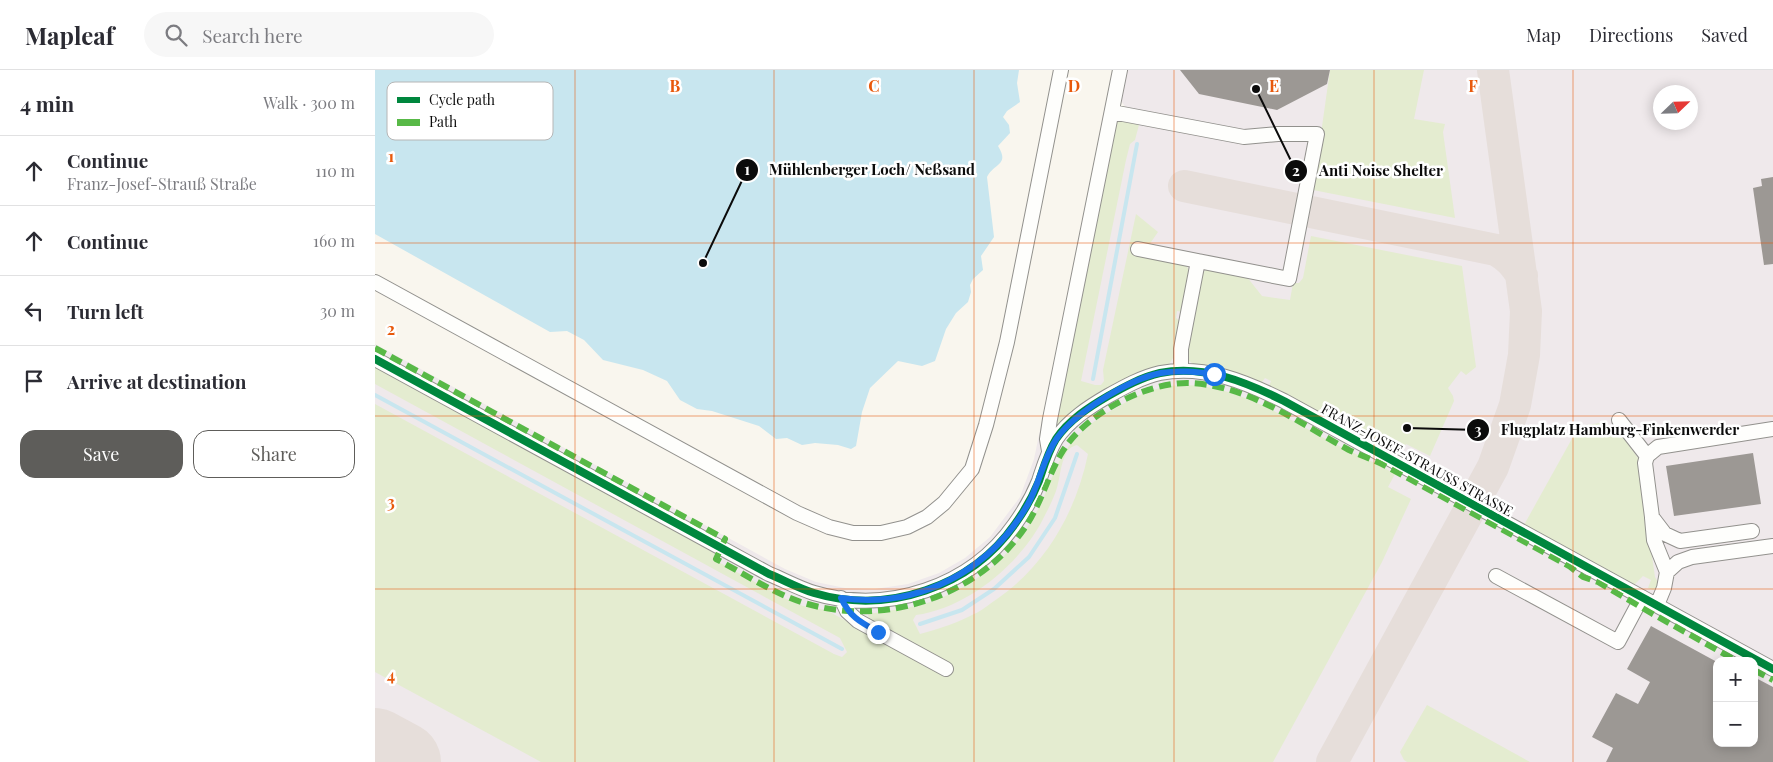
<!DOCTYPE html>
<html lang="en">
<head>
<meta charset="utf-8">
<style>
  :root { --surface:#fff; --page:#f7f7f7; --text:#2b2b33; --muted:#7c7c81; --line:#e1e1e2; --accent:#5e5d5a }
  body { margin:0; font-family:"Playfair Display",serif; background:var(--page); color:var(--text) }
  .controls { position:absolute; right:15px; bottom:15px; display:grid; overflow:hidden; border-radius:10px; box-shadow:0 2px 12px #0003 }
  .controls button { width:45px; height:45px; display:grid; place-items:center; padding:0; border:0; border-bottom:1px solid var(--line); background:var(--surface); color:var(--text); font:25px sans-serif }
  .compass { position:absolute; left:1278px; top:15px; width:45px; height:45px; border-radius:50%; background:var(--surface); box-shadow:0 2px 12px #0003; rotate:67deg }
  .stop { position:absolute; width:15px; height:15px; margin:-11px; border:4px solid #1a73e8; border-radius:50%; background:#fff }
  .stop.end { background:#1a73e8; border-color:#fff; box-shadow:0 1px 5px #0008 }
  .list { margin:0; padding:0; list-style:none }
  h2 { display:flex; justify-content:space-between; align-items:center; height:65px; margin:0; padding:0 20px; font-size:21px }
  h2 small { font-size:16px; font-weight:400; color:var(--muted) }
  .list li { display:grid; grid-template-columns:32px 1fr auto; gap:15px; align-items:center; box-sizing:border-box; height:70px; padding:0 20px; border-top:1px solid var(--line) }
  .list b { display:block; font-size:19px; white-space:nowrap }
  .list p { margin:0; font-size:16px; white-space:nowrap; color:var(--muted) }
  .list em { font-size:16px; font-style:normal; color:var(--muted) }
  .actions { display:flex; gap:10px; padding:15px 20px }
  .actions a { flex:1; padding:11px 0; border:1px solid var(--accent); border-radius:15px; text-align:center; font-size:18px; color:var(--accent) }
  .actions .main { background:var(--accent); color:#fff }
  .icon { flex:none; width:28px; height:28px; fill:none; stroke:currentColor; stroke-width:2; stroke-linecap:round; stroke-linejoin:round }
  .map { position:relative; flex:none; width:1398px; height:692px; overflow:hidden }
  header { display:flex; align-items:center; gap:30px; box-sizing:border-box; height:70px; padding:0 25px; background:var(--surface); border-bottom:1px solid var(--line) }
  header strong { font-size:24px }
  nav { display:flex; gap:28px; margin-inline-start:auto; font-size:18px }
  .search { width:350px; height:45px; background:var(--page); display:flex; align-items:center; gap:12px; box-sizing:border-box; padding:0 18px; border-radius:28px; color:var(--muted); font-size:19px }
  main { display:flex }
  aside { flex:1; background:var(--surface) }
  .map>svg:first-child { display:block }
  .industrial { fill:#efe9eb; fill-rule:evenodd }
  .green { fill:#e4ecd0; fill-rule:evenodd }
  .water { fill:#c8e6ef }
  .lines { fill:none; stroke-linecap:round; stroke-linejoin:round }
  .stream { stroke:#c8e6ef; stroke-width:4 }
  .taxiway { stroke:#e6deda; stroke-width:32 }
  .runway { stroke:#e6deda; stroke-width:80 }
  .building { fill:#9c9894 }
  .minor-casing { stroke:#92918d; stroke-width:16 }
  .minor { stroke:#fefefc; stroke-width:14 }
  .quiet { stroke:#58b947; stroke-width:6; stroke-dasharray:12 6; stroke-linecap:butt }
  .cycleway-casing { stroke:#fff; stroke-width:11 }
  .cycleway { stroke:#00873e; stroke-width:8 }
  .route { stroke:#1a73e8; stroke-width:6 }
  .grid { fill:none; stroke:#e8590c; stroke-width:1; stroke-opacity:0.55 }
  .labels { text-anchor:middle; stroke-width:5; stroke-linejoin:round; paint-order:stroke }
  .street-label { font-size:14px; fill:#0b0b0b; stroke:#fff }
  .key { fill:#fff; stroke:#b6b6b6; stroke-width:1 }
  .key-label { font-size:14px; fill:#0b0b0b }
  .grid-label { font-size:16px; text-anchor:middle; font-weight:bold; fill:#e8590c; stroke:#fff; stroke-width:5; stroke-linejoin:round; paint-order:stroke }
  .leader { fill:none; stroke:#0b0b0b; stroke-width:2 }
  .callout-dot { fill:#0b0b0b; stroke:#fff; stroke-width:2 }
  .mark-label { font-size:15px; text-anchor:middle; font-weight:bold; fill:#fff }
  .callout-label { font-size:15px; text-anchor:middle; font-weight:bold; fill:#0b0b0b; stroke:#fff; stroke-width:5; stroke-linejoin:round; paint-order:stroke }
</style>
</head>
<body>
<header>
<strong>Mapleaf</strong>
<div class="search"><svg class="icon" aria-label="search" viewBox="0 0 24 24"><circle cx="10" cy="10" r="6"/><path d="M15 15l6 6"/></svg>Search here</div>
<nav><a>Map</a><a>Directions</a><a>Saved</a></nav>
</header>
<main>
<aside>
<h2>4 min<small>Walk · 300 m</small></h2>
<ul class="list">
<li><svg class="icon" aria-label="ahead" viewBox="0 0 24 24"><path d="M12 20V5M6 11l6-6 6 6"/></svg><div><b>Continue</b><p>Franz-Josef-Strauß Straße</p></div><em>110 m</em></li>
<li><svg class="icon" aria-label="ahead" viewBox="0 0 24 24"><path d="M12 20V5M6 11l6-6 6 6"/></svg><div><b>Continue</b></div><em>160 m</em></li>
<li><svg class="icon" aria-label="left" viewBox="0 0 24 24"><path d="M17 20v-9H6M10 6l-5 5 5 5"/></svg><div><b>Turn left</b></div><em>30 m</em></li>
<li><svg class="icon" aria-label="arrive" viewBox="0 0 24 24"><path d="M6 21V4h12l-3 4 3 4H6"/></svg><div><b>Arrive at destination</b></div></li>
</ul>
<div class="actions"><a class="main">Save</a><a>Share</a></div>
</aside>
<div class="map">
<svg width="1398" height="692" viewBox="0 0 1398 692">
  <rect width="100%" height="100%" fill="#f9f6ee"/>
  <path class="industrial" d="M752 0H1398V692H0V274L410 499 441 512 470 518 500 519 533 514 564 503 590 488 615 467 645 427 659 389 673 322 681 324 752 39 746 31ZM1286 22H1316V52H1286ZM1342 591H1379V673H1342Z"/>
  <path class="green" d="M955 0H1049L1039 49 1070 54 1068 62 1080 148 938 120Z
    M749 47 765 51 760 70 755 74 751 90 706 311 720 315H726L729 311 728 300 761 144 783 162 774 175 811 195 814 200 807 242 802 241 801 248 805 251 798 288 794 294C787 297 779 297 771 300 736 313 706 332 679 359L740 54Z
    M936 166 1087 196 1101 297 1091 305 1086 301 1073 318 1078 326 1079 331 1055 386 1031 374 1024 387 894 316 896 311 890 308 887 312 849 299 818 294 811 288 826 204 832 199 872 207 887 226 915 230 918 213H924L928 208Z
    M0 297 340 483 338 489 409 528 428 536 451 540 569 604 494 550 493 544C510 541 528 539 545 535 593 522 637 487 661 443 671 425 677 403 688 385 700 364 720 349 741 338 756 329 772 320 790 317 844 306 903 343 949 368 972 381 997 390 1020 404L1013 417 1036 429 1007 492 898 692H166L0 602V334L459 584 467 587 472 582 465 568 0 314ZM702 375 713 384C701 442 671 495 622 529 614 534 607 541 599 544 582 553 564 559 545 564L538 550 541 545C593 538 648 492 670 445 674 438 678 429 681 421 685 409 685 395 691 384 693 379 697 376 702 375Z
    M1225 353 1242 359 1263 388 1280 507 1283 512 1282 517 1278 520 1273 518 1276 510 1268 506 1259 515 1149 455 1204 356Z
    M1052 635 1155 692H1032L1029 690 1025 682Z"/>
  <path class="water" d="M0 0H644L642 13 645 32 632 41 628 47 634 55 635 63 623 76C635 95 619 93 612 107L619 167 606 186 608 200 598 209 595 215 596 222 593 232 581 243 571 259 560 291 547 296 523 291 495 318 487 342 481 376 476 379 463 375 440 373 427 375 412 368 401 369 384 356 337 341 322 339 305 330 292 311 268 300 228 290 209 270 192 261 175 262 0 164Z"/>
  <g class="lines">
    <path class="stream" d="M718 309 762 74
      M0 325 467 579
      M545 554 587 540 619 519 654 487 680 448 702 384"/>
    <path class="taxiway" d="M809 116 1121 180C1133 187 1139 193 1147 206
      M957 692 1118 397 1140 335 1149 285 1151 241 1118 0"/>
    <path class="runway" d="M0 678 26 692"/>
  </g>
  <path class="building" d="M805 0H955L952 14 902 40 824 24Z
    M1398 107V194L1389 195 1378 118 1387 116 1386 109Z
    M1378 383 1386 434 1299 446 1291 396Z
    M1276 556 1342 592V673H1379V607L1398 617V692H1231L1238 678 1217 667 1241 623 1263 634 1275 612 1252 599Z"/>
  <g class="lines">
    <defs>
      <path id="minor" d="M737 42 869 67 903 64H942L914 209 823 191 806 279V301
        M763 179 823 191
        M0 212 422 443 454 457 478 463H506L532 457 552 447 569 433 597 399 611 355 632 272 686 0
        M0 289 394 504C409 510 423 518 439 523 513 545 596 517 640 454 650 440 658 426 664 411 669 396 673 382 681 369 694 350 714 337 733 326 749 317 767 307 785 303 828 294 871 312 909 331L1398 599
        M1244 350 1272 386
        M674 381 672 369 675 349 745 0
        M1277 448 1279 470 1292 502
        M1377 461 1305 471 1290 464 1277 447 1270 393 1272 386 1283 377 1398 359
        M1121 506 1243 572 1267 527
        M466 528 472 541 483 551 571 599
        M1282 535 1289 518 1292 502 1303 492 1317 487 1398 476"/>
    </defs>
    <use href="#minor" class="minor-casing"/>
    <use href="#minor" class="minor"/>
    <path class="quiet" d="M0 278 350 469 341 489C368 503 396 522 426 532 506 558 601 528 649 459 666 434 672 408 686 384 708 345 770 312 814 313 873 315 924 353 974 380 985 385 996 389 1007 394L1194 496 1208 507 1223 512 1276 543 1362 591
      M1379 600 1398 610"/>
    <defs>
      <path id="cycleway" d="M0 289 394 504C409 510 423 518 439 523 513 545 596 517 640 454 650 440 658 426 664 411 669 396 673 382 681 369 694 350 714 337 733 326 749 317 767 307 785 303 828 294 871 312 909 331L1398 599"/>
    </defs>
    <use href="#cycleway" class="cycleway-casing"/>
    <use href="#cycleway" class="cycleway"/>
  </g>
  <g class="lines">
    <path class="route" d="M503 562C485 552 475 547 466 528 543 539 615 501 653 434 665 413 668 388 682 368 701 342 754 309 786 303 804 300 821 302 839 304"/>
  </g>
  <path class="grid" d="M200 0V692M399 0V692M599 0V692M799 0V692M999 0V692M1198 0V692M0 173H1398M0 346H1398M0 519H1398"/>
  <g class="labels">
    <g class="street-label">
      <text transform="translate(1042 390) rotate(29)" y="5">FRANZ-JOSEF-STRAUSS STRASSE</text>
    </g>
  </g>
  <rect x="12" y="12" width="166" height="58" rx="8" class="key"/>
  <rect x="22" y="27" width="23" height="6" fill="#00873e"/>
  <rect x="22" y="49" width="23" height="7" fill="#58b947"/>
  <g class="key-label">
    <text x="54" y="35">Cycle path</text>
    <text x="54" y="57">Path</text>
  </g>
  <g class="grid-label">
    <text x="300" y="22">B</text>
    <text x="499" y="22">C</text>
    <text x="699" y="22">D</text>
    <text x="899" y="22">E</text>
    <text x="1098" y="22">F</text>
    <text x="16" y="92">1</text>
    <text x="16" y="265">2</text>
    <text x="16" y="438">3</text>
    <text x="16" y="611">4</text>
  </g>
  <path class="leader" d="M328 193L372 100M881 19L921 101M1032 358L1103 360"/>
  <g class="callout-dot">
    <circle cx="328" cy="193" r="5"/>
    <circle cx="881" cy="19" r="5"/>
    <circle cx="1032" cy="358" r="5"/>
    <circle cx="372" cy="100" r="12"/>
    <circle cx="921" cy="101" r="12"/>
    <circle cx="1103" cy="360" r="12"/>
  </g>
  <g class="mark-label">
    <text x="372" y="105">1</text>
    <text x="921" y="106">2</text>
    <text x="1103" y="365">3</text>
  </g>
  <g class="callout-label">
    <text x="497" y="105">Mühlenberger Loch/ Neßsand</text>
    <text x="1006" y="106">Anti Noise Shelter</text>
    <text x="1245" y="365">Flugplatz Hamburg-Finkenwerder</text>
  </g>
</svg>
<div class="controls">
<button>+</button>
<button>−</button>
</div>
<svg class="compass" viewBox="-18 -18 36 36"><path d="M0-13l5 13h-10z" fill="#e53935"/><path d="M0 13l5-13h-10z" fill="#7c7c81"/></svg>
<div class="stop" style="left:839px;top:304px"></div>
<div class="stop end" style="left:503px;top:562px"></div>
</div>
</main>
</body>
</html>
